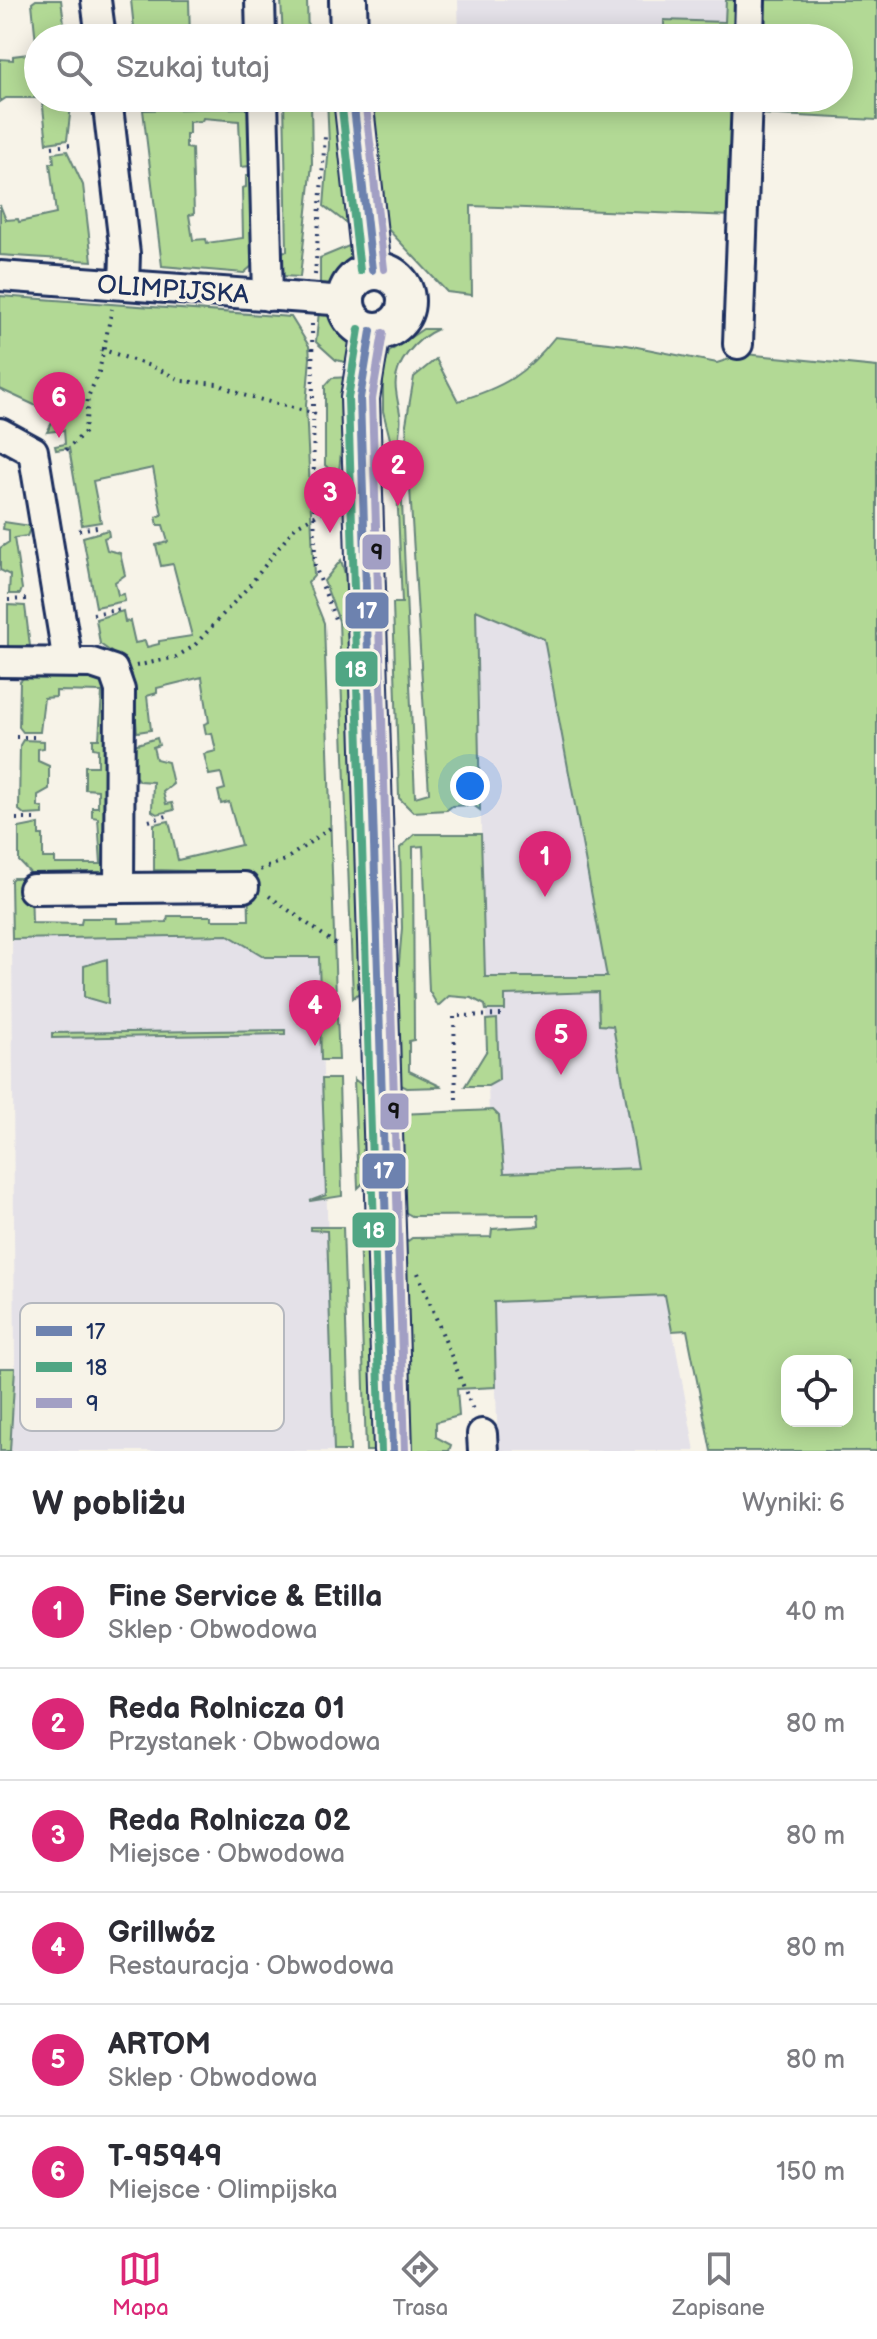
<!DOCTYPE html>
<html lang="pl">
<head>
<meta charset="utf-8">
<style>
  :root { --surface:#fff; --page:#f2f2f3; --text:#2b2b33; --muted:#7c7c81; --line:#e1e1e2; --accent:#db2777 }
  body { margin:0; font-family:"Balsamiq Sans",sans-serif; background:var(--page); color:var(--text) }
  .controls { position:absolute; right:24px; bottom:24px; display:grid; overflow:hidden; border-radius:16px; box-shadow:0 4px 20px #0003 }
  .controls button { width:72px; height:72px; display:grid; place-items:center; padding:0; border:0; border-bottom:2px solid var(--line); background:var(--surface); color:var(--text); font:40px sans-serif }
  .you { position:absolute; left:470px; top:786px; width:28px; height:28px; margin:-20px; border:6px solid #fff; border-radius:50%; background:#1a73e8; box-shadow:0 0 0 12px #1a73e833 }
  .badge { display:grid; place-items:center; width:52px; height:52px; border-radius:50%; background:var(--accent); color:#fff; font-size:26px; font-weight:700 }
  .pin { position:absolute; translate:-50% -66px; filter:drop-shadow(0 2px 4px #0008) }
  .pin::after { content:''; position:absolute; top:42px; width:28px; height:24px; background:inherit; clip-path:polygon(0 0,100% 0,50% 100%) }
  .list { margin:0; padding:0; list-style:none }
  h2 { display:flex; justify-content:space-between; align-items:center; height:104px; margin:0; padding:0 32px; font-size:34px }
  h2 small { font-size:26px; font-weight:400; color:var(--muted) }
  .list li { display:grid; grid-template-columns:52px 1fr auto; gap:24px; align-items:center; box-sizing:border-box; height:112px; padding:0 32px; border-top:2px solid var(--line) }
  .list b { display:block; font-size:30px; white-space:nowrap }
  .list p { margin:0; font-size:26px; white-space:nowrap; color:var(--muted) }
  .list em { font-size:26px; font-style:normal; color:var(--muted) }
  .icon { flex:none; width:44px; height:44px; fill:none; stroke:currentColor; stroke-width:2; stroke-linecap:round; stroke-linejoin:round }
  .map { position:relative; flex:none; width:877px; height:1451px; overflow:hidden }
  .search { position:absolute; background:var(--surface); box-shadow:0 4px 20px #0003; left:24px; right:24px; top:24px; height:88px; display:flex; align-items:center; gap:20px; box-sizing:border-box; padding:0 28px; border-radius:44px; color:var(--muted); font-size:30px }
  .sheet { height:776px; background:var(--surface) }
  nav { display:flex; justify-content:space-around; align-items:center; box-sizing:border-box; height:112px; border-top:2px solid var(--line); background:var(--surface); font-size:22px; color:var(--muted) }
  nav a { display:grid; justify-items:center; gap:4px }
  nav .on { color:var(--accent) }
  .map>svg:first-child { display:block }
  .built { fill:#e4e1e8 }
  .green { fill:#b2d995; stroke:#66847a; stroke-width:2; fill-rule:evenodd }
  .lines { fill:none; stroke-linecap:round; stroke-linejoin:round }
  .minor-casing { stroke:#1b2f5e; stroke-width:34 }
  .major-casing { stroke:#1b2f5e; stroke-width:42 }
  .path { stroke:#1b2f5e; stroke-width:4; stroke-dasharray:2 6; stroke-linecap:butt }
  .minor { stroke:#f7f3e8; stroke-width:28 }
  .major { stroke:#f7f3e8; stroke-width:36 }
  .bus-1-casing { stroke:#f7f3e8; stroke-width:14 }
  .bus-2-casing { stroke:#f7f3e8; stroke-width:14 }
  .bus-3-casing { stroke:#f7f3e8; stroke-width:14 }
  .bus-1 { stroke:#6d82af; stroke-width:8 }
  .bus-2 { stroke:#50a684; stroke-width:8 }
  .bus-3 { stroke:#a29fc4; stroke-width:8 }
  .labels { text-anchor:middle; stroke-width:7; stroke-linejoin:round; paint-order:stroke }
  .street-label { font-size:26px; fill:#1b2f5e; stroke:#f7f3e8 }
  .key { fill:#f7f3e8; stroke:#b5b8bf; stroke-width:2 }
  .key-label { font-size:22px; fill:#1b2f5e }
  .line-badge { stroke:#f7f3e8; stroke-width:3 }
  .badge-label { font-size:22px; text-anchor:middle; font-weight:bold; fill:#fff }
  .pale-badge-label { font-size:22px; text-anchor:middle; font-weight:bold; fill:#111 }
</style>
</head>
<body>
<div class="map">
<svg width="877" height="1451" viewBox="0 0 877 1451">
  <rect width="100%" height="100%" fill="#f7f3e8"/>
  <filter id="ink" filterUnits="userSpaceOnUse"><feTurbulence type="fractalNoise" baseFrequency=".0125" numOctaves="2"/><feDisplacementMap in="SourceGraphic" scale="16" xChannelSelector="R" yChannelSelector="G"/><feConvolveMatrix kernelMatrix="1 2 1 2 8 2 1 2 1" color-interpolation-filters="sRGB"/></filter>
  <g filter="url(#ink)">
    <path class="built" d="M458 0H726L725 38H459Z
      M475 609 544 639 646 1182 491 1189Z
      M319 934 334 1451H10L15 1368 12 939Z
      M666 1295 695 1451H498L493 1302Z"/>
    <path class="green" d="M36 0H61L66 38H38V98H6L0 102V59L13 60V56L37 53 32 3Z
      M131 0H189L190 38H135Z
      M281 0H307L308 38H283Z
      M726 0H743L742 38H573V33L664 36V20L725 22Z
      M764 0H877V120L759 114 760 98H839V38H762Z
      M380 29 482 31V38H367Z
      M42 98H72L67 140 47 143Z
      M284 98H311L312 164 300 277 282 276 278 252 287 251Z
      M327 98H339L353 228 324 206 329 145Z
      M365 98H740L734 216 471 206 472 295 447 292 386 227 380 225Z
      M250 108 251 166 241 167 239 121 203 118 202 121 189 122V134H186V148L192 149 194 214 189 215 193 240 206 239 207 243 243 238 242 188 246 187V176H250L254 264 244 273 162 266 143 110Z
      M67 151 83 185 92 261 0 255V205L6 220 18 219 19 222 56 214 50 163H54L53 153Z
      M356 243C354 266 344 284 320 288V258Z
      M0 296 291 317 309 346 310 358 306 405 314 576 308 583 324 623 336 998 320 999 319 957H265L228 935 12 939 11 880 13 878H27L31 883 32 923 81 924 82 918H117V923L167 922 168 916H212V920H249L248 873 154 870V824L169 821 178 860 241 845 229 802 221 804 218 791 225 789 221 773 209 775 204 754 216 751 212 733 206 734 204 724 209 722 202 677 157 688V693L147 696 151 730 137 732 132 674 121 659 100 644 96 619 123 611 125 622 130 621 135 643 145 641 147 647 159 644V641L192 636 173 564 161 566 156 545 168 542 163 525H158L156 517 162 515 153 468 93 481 101 522 82 525 69 448 56 450 55 446 65 444 64 430 47 432 56 415 0 389Z
      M319 311C349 318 352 336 350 363L336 360 316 342Z
      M423 329H438C417 338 392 364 396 390 398 410 403 413 399 435L415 797 429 793 406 424 414 377 436 359 458 401C504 387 525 375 555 337L627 345 717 363 745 354 877 367V1451H711L687 1330 672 1331 665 1295 494 1302 496 1387 457 1389 459 1416 436 1422V1437L451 1445 449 1451H406L404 1244 412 1238 491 1237 492 1229 539 1226 538 1215 412 1216 403 1211 399 1114 493 1110 499 1116 504 1173 638 1168 613 1026 599 1025 598 992 505 995V1010H486L485 1005 472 998 449 996 438 1006 429 991 423 846 413 847 414 1040 409 1041V1071L442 1087 407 1088 399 1084 394 1021 402 928 400 848 415 834H481L485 977H607L544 639 476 610 480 810 473 805 452 806 447 810 413 812 399 798 393 603H402L396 463 383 411V374L389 352ZM787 1361H847V1421H787Z
      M348 377 339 472H332L325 465V386L332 378Z
      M4 522 31 526 27 536 14 538 22 589 20 594H9L10 575 0 570V548L9 542V530L3 529Z
      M108 530 109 536 104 538 107 550 120 553 125 575 115 582 118 595 124 594 125 601 96 607 83 537Z
      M341 560 354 605 361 991 353 998 339 621 324 581Z
      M8 605 25 606 30 646 8 647Z
      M24 678 105 679 109 684 106 874 33 876 19 861V828L39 824V835H43V858H55V864H101L98 818 92 817V807H98V790L85 789V766H98V749L93 748V739H99L102 692 56 691V697L44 698 40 732H23L19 727 20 681Z
      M157 738 159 745 153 747 156 759 168 762 173 784 163 792 166 804 172 803 174 810 157 814 152 811 153 782 139 781 134 775V745Z
      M23 740 44 741V748L38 749V761L49 766V789L38 795V807L43 808V814L25 815 19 810 20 745Z
      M107 959 108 1004 84 997V966Z
      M337 1017 339 1060H321L320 1018Z
      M497 1019 499 1080 488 1086H465L487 1050 486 1020Z
      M285 1030V1034L52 1038V1033Z
      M322 1079H339L342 1196 310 1201 326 1195Z
      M354 1079 367 1089 371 1176 358 1188Z
      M310 1227H343L350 1451H334L327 1231 310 1230Z
      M359 1229 370 1240 379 1451H366Z
      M0 1368H15L10 1451H0Z"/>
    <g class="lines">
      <defs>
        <path id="minor" d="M96 0 101 38
          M260 0 261 38
          M749 38 750 0
          M107 98 125 254 124 285
          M263 98 268 296
          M0 276 346 301
          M738 344 747 98
          M0 433 33 451
          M33 451 68 662
          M0 662 92 663 113 670 120 690 119 888 244 887
          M33 889 119 888
          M482 1434 483 1451"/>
        <path id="major" d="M348 0 349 38
          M353 98 372 270
          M346 301a30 30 0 1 1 60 0a30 30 0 1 1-60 0Z
          M371 331 360 398 393 1451"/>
      </defs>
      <use href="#minor" class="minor-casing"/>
      <use href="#major" class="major-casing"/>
      <path class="path" d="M52 147 70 145
        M315 275 325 136
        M312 324 315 566 335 619
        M101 349 156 368 182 381 218 384 243 395 320 415
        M66 450 85 432 88 397 99 372 112 309
        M79 530 102 526
        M8 600 27 599
        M93 614 122 609
        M136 666 176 657 194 646 249 586 295 527 322 512
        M16 737H40
        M16 819H39
        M149 821 170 815
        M260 870 285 860 333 826
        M269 896 337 945
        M456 1099 454 1016 505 1015
        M418 1273 473 1410"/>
      <use href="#minor" class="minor"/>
      <use href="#major" class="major"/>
      <defs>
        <path id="bus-1" d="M353 98 372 270
          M371 331 360 398 393 1451"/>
        <path id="bus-2" d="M341 99 360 271
          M359 329 348 398 381 1451"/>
        <path id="bus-3" d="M365 98 384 269
          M383 333 372 399 405 1451"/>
      </defs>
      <use href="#bus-1" class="bus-1-casing"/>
      <use href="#bus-2" class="bus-2-casing"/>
      <use href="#bus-3" class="bus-3-casing"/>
      <use href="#bus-1" class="bus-1"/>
      <use href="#bus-2" class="bus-2"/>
      <use href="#bus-3" class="bus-3"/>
    </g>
  </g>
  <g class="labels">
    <g class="street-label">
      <text transform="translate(173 289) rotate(4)" y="9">OLIMPIJSKA</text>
    </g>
  </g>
  <rect x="20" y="1303" width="264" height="128" rx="12" class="key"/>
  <rect x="36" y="1326" width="36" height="10" fill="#6d82af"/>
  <rect x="36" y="1362" width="36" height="10" fill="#50a684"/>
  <rect x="36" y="1398" width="36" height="10" fill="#a29fc4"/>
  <g class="key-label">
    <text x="86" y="1339">17</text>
    <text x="86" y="1375">18</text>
    <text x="86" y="1411">9</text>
  </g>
  <g class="line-badge">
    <rect x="361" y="533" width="31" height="38" rx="8" fill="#a29fc4"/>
    <rect x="344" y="591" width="46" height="39" rx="8" fill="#6d82af"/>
    <rect x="334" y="650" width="45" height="38" rx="8" fill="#50a684"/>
    <rect x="379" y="1092" width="31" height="39" rx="8" fill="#a29fc4"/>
    <rect x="361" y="1152" width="46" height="38" rx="8" fill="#6d82af"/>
    <rect x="351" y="1211" width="46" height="38" rx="8" fill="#50a684"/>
  </g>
  <g class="badge-label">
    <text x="367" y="618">17</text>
    <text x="356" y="677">18</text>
    <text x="384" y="1178">17</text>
    <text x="374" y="1238">18</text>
  </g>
  <g class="pale-badge-label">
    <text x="377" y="560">9</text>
    <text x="394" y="1119">9</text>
  </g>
</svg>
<div class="controls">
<button><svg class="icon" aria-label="locate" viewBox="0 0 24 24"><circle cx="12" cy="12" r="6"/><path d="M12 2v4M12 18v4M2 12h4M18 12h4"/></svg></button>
</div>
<div class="you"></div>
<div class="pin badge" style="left:545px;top:897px">1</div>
<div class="pin badge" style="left:398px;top:506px">2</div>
<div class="pin badge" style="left:330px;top:533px">3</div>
<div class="pin badge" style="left:315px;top:1046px">4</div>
<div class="pin badge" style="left:561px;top:1075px">5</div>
<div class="pin badge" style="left:59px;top:438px">6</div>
<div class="search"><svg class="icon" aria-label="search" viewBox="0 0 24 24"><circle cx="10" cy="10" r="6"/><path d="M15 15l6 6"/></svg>Szukaj tutaj</div>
</div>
<section class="sheet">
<h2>W pobliżu<small>Wyniki: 6</small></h2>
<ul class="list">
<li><span class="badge">1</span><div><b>Fine Service &amp; Etilla</b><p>Sklep · Obwodowa</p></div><em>40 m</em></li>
<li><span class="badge">2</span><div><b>Reda Rolnicza 01</b><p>Przystanek · Obwodowa</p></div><em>80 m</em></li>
<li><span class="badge">3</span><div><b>Reda Rolnicza 02</b><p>Miejsce · Obwodowa</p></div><em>80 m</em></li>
<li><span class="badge">4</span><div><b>Grillwóz</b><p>Restauracja · Obwodowa</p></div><em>80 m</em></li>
<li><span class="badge">5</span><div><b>ARTOM</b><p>Sklep · Obwodowa</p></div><em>80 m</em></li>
<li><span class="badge">6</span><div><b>T-95949</b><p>Miejsce · Olimpijska</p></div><em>150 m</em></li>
</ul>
</section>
<nav>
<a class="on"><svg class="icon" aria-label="map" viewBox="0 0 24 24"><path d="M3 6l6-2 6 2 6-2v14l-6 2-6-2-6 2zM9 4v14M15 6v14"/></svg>Mapa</a>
<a><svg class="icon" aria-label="directions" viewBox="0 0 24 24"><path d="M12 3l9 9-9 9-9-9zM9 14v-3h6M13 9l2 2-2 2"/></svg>Trasa</a>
<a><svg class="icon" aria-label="saved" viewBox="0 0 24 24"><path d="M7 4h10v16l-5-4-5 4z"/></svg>Zapisane</a>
</nav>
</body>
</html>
